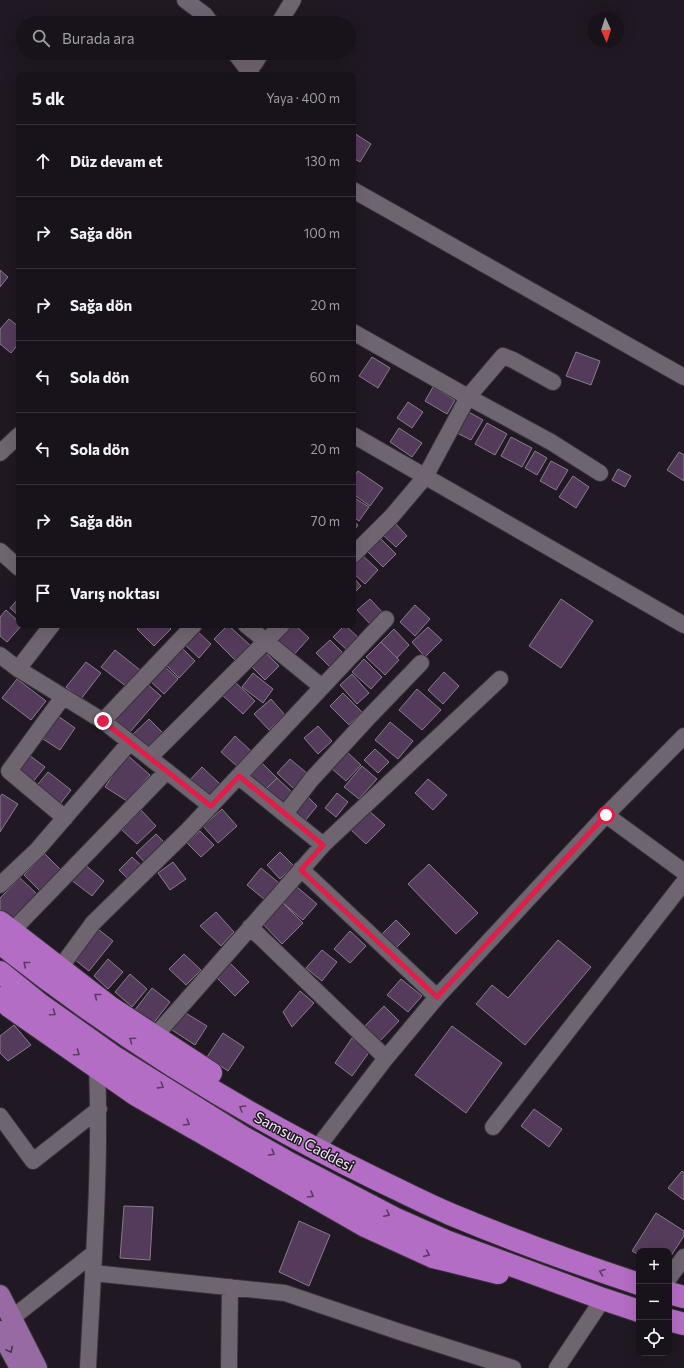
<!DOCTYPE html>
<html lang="tr">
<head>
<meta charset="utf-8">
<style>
  :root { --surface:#18121a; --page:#211b23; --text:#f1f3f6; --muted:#9f9ea2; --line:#363239 }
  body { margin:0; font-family:Commissioner,sans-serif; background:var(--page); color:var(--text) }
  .controls { position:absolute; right:12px; bottom:12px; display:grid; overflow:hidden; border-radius:8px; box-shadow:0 4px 16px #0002 }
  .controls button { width:36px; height:36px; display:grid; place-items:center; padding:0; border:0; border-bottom:1px solid var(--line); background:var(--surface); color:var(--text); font:20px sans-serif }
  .compass { position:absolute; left:588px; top:12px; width:36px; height:36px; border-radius:50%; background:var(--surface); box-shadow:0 4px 16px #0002; rotate:177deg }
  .stop { position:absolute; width:12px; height:12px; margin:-9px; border:3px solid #e11d48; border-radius:50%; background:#fff }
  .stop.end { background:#e11d48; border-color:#fff; box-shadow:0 1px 4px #0008 }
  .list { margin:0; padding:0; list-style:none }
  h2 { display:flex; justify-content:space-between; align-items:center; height:52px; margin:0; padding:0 16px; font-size:17px }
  h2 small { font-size:13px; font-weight:400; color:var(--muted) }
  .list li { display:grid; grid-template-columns:26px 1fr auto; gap:12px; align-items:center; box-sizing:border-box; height:72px; padding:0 16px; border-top:1px solid var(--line) }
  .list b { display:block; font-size:15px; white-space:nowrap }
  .list em { font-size:13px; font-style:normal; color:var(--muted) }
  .icon { flex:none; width:22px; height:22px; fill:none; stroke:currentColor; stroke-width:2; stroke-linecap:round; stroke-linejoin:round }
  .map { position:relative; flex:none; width:684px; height:1368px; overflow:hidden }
  .search { position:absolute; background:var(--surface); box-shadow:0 4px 16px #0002; left:16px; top:16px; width:340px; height:44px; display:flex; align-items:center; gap:10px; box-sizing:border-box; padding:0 14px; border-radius:22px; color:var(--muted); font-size:15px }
  .panel { position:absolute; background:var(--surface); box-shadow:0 4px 16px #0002; left:16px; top:72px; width:340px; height:556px; border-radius:8px }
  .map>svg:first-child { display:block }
  .building { fill:#553b5b; stroke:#877d8a }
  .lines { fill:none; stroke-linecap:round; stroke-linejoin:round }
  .minor-casing { stroke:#38323a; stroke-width:18 }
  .major-casing { stroke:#38323a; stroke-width:22 }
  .highway-casing { stroke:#38323a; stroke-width:24 }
  .minor { stroke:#6f6571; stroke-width:16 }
  .major { stroke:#986aa3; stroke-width:20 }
  .highway { stroke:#b36dc4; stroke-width:22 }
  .oneway { stroke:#5b3a63 }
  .oneway2 { stroke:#443149 }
  .route { stroke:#e11d48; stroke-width:5 }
  .labels { text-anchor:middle; stroke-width:3; stroke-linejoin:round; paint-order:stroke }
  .street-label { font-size:15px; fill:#efe9f0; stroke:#201822 }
</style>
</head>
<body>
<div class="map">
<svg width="684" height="1368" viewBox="0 0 684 1368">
  <rect width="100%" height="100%" fill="#201822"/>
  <path class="building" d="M354 133 371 144 360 162 353 158Z
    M0 270 8 277 0 287Z
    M9 319 19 327V343L11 353 0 344V329Z
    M576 352 600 361 591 385 566 376Z
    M372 357 390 368 378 388 359 376Z
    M433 387 455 400 447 414 425 401Z
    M408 402 423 412 412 428 397 418Z
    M467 411 483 420 471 440 455 432Z
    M487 423 507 434 495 455 475 444Z
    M399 428 422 443 412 457 390 442Z
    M511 437 532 448 522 467 501 456Z
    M535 451 547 458 537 475 525 468Z
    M679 452 684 455V481L667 470Z
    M551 461 568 470 556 490 540 481Z
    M618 469 631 476 625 487 612 480Z
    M358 471 383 488 370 506 353 494V478Z
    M573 476 589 487 576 508 559 497Z
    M353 497 369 507 359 521 353 517Z
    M353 521 358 525 353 532Z
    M394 522 407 536 396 547 382 534Z
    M381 539 396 554 383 567 368 552Z
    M361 554 378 570 365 584 353 573V562Z
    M353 577 361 586 353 594Z
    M19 598V616L10 608Z
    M370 599 384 614 372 626 357 610Z
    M561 599 593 621 561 668 529 646Z
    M415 605 430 619 415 636 400 622Z
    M6 610 19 622V625H22L7 642 0 636V617Z
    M141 625H167L171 629 154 646 137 629Z
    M228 625 250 645 235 660 214 639Z
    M291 625H295L309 638 290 659 274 644Z
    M345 625 360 639 348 651 333 637Z
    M428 627 442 640 425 657 412 642Z
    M394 629 409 645 397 658 381 642Z
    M196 630 211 644 199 658 183 643Z
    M330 640 346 656 332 669 316 653Z
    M381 642 399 660 385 675 366 657Z
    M180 646 195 661 179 678 164 663Z
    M115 650 140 670 127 687 101 667Z
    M263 650 279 666 265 680 249 664Z
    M364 659 382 677 371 689 352 672Z
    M86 662 101 673 81 699 66 687Z
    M163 665 178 679 164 694 149 680Z
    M444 672 459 686 443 704 428 690Z
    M253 673 273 689 263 703 242 687Z
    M352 674 369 693 357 704 340 685Z
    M17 679 46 701 31 720 2 698Z
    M234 681 255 701 243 714 221 694Z
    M146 683 161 696 130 732 115 720Z
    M417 689 441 710 422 730 399 710Z
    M343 693 362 712 349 725 330 706Z
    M271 699 285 715 269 730 254 714Z
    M58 716 75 728 60 750 43 739Z
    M149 719 164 734 147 752 131 736Z
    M390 722 413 741 398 759 375 740Z
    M318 726 332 741 318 754 304 738Z
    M235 736 252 752 238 767 221 752Z
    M375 749 389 762 378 773 364 760Z
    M346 751 361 765 346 781 331 768Z
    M25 752 45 767 32 783 12 768Z
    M126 754 150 775 127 801 105 787Z
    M290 759 308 774 294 789 277 773Z
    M262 763 277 778 263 792 248 779Z
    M362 766 377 779 359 799 344 787Z
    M202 767 220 784 206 799 188 782Z
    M48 772 71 790 57 808 33 790Z
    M277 778 293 793 280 808 263 792Z
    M428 779 447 795 433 810 415 793Z
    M337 793 348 802 336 817 325 808Z
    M2 794 18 804 0 832V797Z
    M305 794 317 806 305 821 290 807Z
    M222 809 237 826 218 843 203 826Z
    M367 809 385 825 366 844 349 828Z
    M141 810 156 826 137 844 122 830Z
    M200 831 214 845 201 857 187 843Z
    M156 834 167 845 147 865 136 853Z
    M280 852 294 866 280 879 267 865Z
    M45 854 64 873 43 894 24 875Z
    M132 857 143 867 130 881 119 870Z
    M173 862 186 879 170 890 158 873Z
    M83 863 104 881 92 896 70 879Z
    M429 864 478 913 456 934 408 884Z
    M261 868 279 883 265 900 247 885Z
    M20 878 39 896 12 923 0 911V898Z
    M297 887 317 904 303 920 283 903Z
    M283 903 303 923 282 944 262 923Z
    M216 912 234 932 221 946 200 926Z
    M396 920 410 934 393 951 379 937Z
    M98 929 113 941 89 971 74 959Z
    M350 931 366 946 350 963 334 949Z
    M558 940 591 967 525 1045 476 1004 492 985 508 998Z
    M322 950 337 962 322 981 306 968Z
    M184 954 201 970 186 985 169 969Z
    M108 959 123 972 108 989 94 976Z
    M229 962 249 982 235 996 215 976Z
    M130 974 147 989 132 1007 115 992Z
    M401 979 422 996 408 1012 387 995Z
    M152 988 170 1002 152 1025 134 1011Z
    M300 991 314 1003 292 1027 283 1012Z
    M384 1006 399 1021 380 1041 365 1026Z
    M184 1012 207 1026 195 1045 172 1030Z
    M14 1025 31 1045 8 1061 0 1053V1036Z
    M452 1026 502 1063 466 1113 415 1075Z
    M223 1033 244 1047 228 1071 207 1057Z
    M352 1038 370 1051 352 1076 335 1063Z
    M534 1109 562 1129 549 1147 521 1126Z
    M682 1171 684 1173V1200L668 1188Z
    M124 1206 153 1207 150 1260 120 1258Z
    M656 1213 684 1231V1236L669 1259V1251H639V1255L632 1251Z
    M299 1221 330 1235 309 1286 279 1272Z"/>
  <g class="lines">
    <defs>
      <path id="minor" d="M185 0 205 15 211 23
        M279 23 293 0
        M235 53 252 75
        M248 70 255 63 261 53
        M353 190 684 377
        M353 332 468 397 551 442 600 473
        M353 435 684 625
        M0 453 19 435
        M0 551 19 568
        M353 555 392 516 425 477 468 397 503 356 513 360 553 382
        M246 625 322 687
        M0 655 18 669 103 721 211 806
        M18 669 52 625
        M63 697 9 771 65 818
        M103 721 194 625
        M150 757 282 625
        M239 777 323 845
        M285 814 311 780 368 718 421 663
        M606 815 684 872
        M301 869 437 997
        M0 885 37 850 130 742
        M250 927 386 1058
        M12 931 167 771
        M60 968 93 923 188 830 386 619
        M155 1036 323 845 500 679
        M0 1116 33 1161 99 1109
        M493 1127 684 882
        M324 1139 386 1058 437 997 606 815 684 736
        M93 1273 285 1293 400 1332 513 1368
        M669 1278 684 1257
        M12 1318 94 1253
        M88 1368C93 1268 101 1167 97 1067
        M229 1368 230 1287
        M557 1368 603 1299"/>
      <path id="major" d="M0 1295 37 1368
        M0 1331 20 1368"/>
      <path id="highway" d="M0 922 110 1007 211 1073
        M0 943C116 1035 240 1113 374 1178 399 1190 424 1203 450 1214 512 1240 575 1263 639 1284
        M0 972 41 1005 113 1056 243 1137 291 1164 394 1218 446 1241 603 1299 639 1311
        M0 998 10 1007 136 1095 365 1226 433 1257 498 1273
        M669 1293 684 1297
        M669 1320 684 1324"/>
    </defs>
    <use href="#minor" class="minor-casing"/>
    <use href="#major" class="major-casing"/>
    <use href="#highway" class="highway-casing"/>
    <use href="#minor" class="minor"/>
    <use href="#major" class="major"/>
    <use href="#highway" class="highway"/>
  </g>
  <defs><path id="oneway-chevron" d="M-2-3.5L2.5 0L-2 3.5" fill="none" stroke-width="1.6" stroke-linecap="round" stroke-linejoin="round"/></defs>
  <g class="oneway">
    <use href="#oneway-chevron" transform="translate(26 964) rotate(-141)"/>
    <use href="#oneway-chevron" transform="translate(97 996) rotate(-142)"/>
    <use href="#oneway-chevron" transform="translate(53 1013) rotate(35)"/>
    <use href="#oneway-chevron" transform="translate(132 1040) rotate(-145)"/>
    <use href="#oneway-chevron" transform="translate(77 1053) rotate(35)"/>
    <use href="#oneway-chevron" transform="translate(161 1086) rotate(32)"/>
    <use href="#oneway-chevron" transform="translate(242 1108) rotate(-149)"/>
    <use href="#oneway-chevron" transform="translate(187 1123) rotate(30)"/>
    <use href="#oneway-chevron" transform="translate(272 1153) rotate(30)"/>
    <use href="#oneway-chevron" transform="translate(311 1195) rotate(30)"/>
    <use href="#oneway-chevron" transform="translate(387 1214) rotate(27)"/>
    <use href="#oneway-chevron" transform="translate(427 1254) rotate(24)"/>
    <use href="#oneway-chevron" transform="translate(602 1272) rotate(-160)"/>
  </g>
  <use class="oneway2" href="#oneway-chevron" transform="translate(10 1350) rotate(62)"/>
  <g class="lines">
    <path class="route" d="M103 721 211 806 239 776 323 845 301 870 437 997 606 815"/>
  </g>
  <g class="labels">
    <g class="street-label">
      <text transform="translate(304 1142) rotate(28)" y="5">Samsun Caddesi</text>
    </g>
  </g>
</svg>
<div class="controls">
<button>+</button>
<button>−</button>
<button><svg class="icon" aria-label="locate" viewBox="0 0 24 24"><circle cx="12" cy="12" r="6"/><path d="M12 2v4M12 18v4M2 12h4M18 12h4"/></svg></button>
</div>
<svg class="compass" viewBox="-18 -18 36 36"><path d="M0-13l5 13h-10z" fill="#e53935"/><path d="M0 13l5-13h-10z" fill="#9f9ea2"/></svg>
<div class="stop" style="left:606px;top:815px"></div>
<div class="stop end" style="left:103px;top:721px"></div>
<div class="search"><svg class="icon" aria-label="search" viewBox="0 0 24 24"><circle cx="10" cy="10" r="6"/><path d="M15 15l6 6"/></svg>Burada ara</div>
<section class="panel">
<h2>5 dk<small>Yaya · 400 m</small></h2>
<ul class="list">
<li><svg class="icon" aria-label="ahead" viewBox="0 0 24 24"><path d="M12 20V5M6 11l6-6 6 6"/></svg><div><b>Düz devam et</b></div><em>130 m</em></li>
<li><svg class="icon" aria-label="right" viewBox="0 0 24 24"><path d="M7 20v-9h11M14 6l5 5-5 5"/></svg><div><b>Sağa dön</b></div><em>100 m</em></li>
<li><svg class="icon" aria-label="right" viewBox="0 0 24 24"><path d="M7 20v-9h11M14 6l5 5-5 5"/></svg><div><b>Sağa dön</b></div><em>20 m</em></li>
<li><svg class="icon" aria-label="left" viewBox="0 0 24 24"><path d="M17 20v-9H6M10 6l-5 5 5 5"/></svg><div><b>Sola dön</b></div><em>60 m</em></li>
<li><svg class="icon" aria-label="left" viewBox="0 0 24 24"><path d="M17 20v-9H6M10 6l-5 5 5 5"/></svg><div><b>Sola dön</b></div><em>20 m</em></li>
<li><svg class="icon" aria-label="right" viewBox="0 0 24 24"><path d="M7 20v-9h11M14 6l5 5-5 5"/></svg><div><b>Sağa dön</b></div><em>70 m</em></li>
<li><svg class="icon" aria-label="arrive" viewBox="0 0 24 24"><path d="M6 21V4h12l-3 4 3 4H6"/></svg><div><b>Varış noktası</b></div></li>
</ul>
</section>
</div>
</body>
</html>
